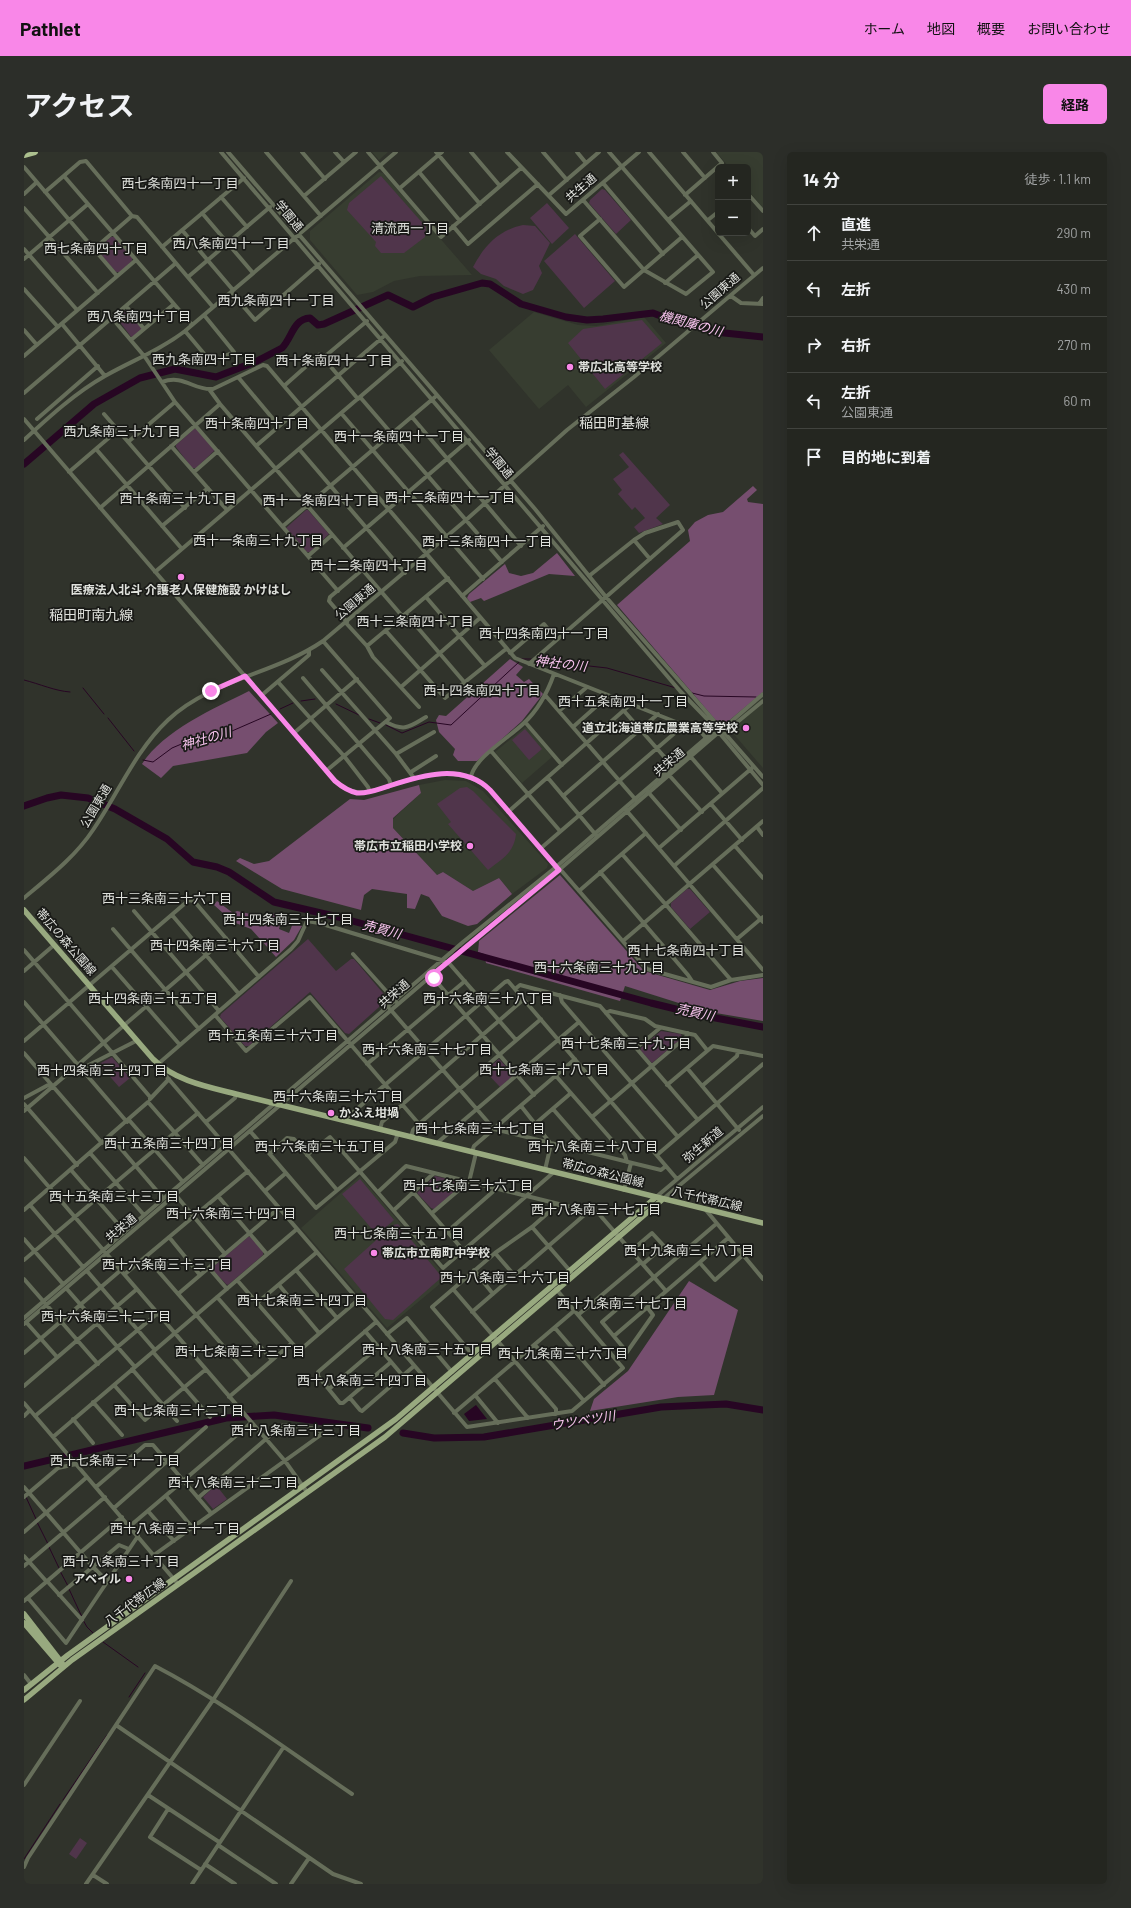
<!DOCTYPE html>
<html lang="ja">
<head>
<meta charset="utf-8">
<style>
  :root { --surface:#242620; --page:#2c2e29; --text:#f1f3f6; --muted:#a3a5a5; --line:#41433e; --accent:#f987e8 }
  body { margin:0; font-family:Barlow,"Noto Sans JP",sans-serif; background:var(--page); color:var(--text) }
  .controls { position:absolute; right:12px; top:12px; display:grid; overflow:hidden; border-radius:6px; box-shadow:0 4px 16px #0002 }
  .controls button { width:36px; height:36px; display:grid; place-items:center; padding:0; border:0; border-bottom:1px solid var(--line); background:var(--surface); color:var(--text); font:20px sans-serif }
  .stop { position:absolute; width:12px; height:12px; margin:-9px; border:3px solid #f987e8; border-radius:50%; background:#fff }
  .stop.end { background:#f987e8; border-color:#fff; box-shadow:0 1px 4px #0008 }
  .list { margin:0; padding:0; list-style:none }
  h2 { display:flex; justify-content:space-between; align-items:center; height:52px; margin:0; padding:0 16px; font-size:17px }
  h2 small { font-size:13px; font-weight:400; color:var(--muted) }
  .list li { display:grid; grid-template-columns:26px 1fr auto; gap:12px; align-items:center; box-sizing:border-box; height:56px; padding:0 16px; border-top:1px solid var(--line) }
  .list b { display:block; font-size:15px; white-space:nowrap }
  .list p { margin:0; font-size:13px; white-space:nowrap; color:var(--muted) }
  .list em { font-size:13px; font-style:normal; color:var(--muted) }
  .icon { flex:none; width:22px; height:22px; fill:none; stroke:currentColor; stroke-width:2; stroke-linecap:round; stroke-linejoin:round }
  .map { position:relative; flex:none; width:739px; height:1732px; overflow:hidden; border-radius:6px }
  header { display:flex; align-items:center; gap:24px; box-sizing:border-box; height:56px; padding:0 20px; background:var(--accent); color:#111 }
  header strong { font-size:19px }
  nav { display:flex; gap:22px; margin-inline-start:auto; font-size:14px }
  .intro { display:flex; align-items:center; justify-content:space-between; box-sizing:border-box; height:96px; padding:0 24px }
  h1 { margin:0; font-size:28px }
  .button { padding:10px 18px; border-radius:6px; background:var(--accent); color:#111; font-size:14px; font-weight:700 }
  main { display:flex; gap:24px; padding:0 24px }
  aside { flex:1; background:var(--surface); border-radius:6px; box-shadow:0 4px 16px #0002 }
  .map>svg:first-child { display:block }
  .built { fill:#373d30 }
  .green { fill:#50354b }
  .forest { fill:#764e6f }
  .water { fill:#270623 }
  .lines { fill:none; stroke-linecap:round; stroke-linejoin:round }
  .stream { stroke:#270623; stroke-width:1 }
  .river { stroke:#270623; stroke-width:7 }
  .minor { stroke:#666e5a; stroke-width:4 }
  .major { stroke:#98a97f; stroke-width:5.5 }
  .highway { stroke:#acc08e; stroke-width:6 }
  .route { stroke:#f987e8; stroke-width:5 }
  .poi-dot { fill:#f987e8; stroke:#191a17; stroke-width:1.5 }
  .labels { text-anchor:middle; stroke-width:3.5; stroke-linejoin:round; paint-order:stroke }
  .street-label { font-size:12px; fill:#dfe1dc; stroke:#191a17 }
  .poi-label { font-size:12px; font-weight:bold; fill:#dfe1dc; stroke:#191a17; text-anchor:start }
  .neighbourhood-label { font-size:13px; fill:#dfe1dc; stroke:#191a17 }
  .water-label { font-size:13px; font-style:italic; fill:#fac5f0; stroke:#191a17 }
  .quarter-label { font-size:14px; fill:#dfe1dc; stroke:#191a17 }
</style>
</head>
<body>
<header>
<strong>Pathlet</strong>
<nav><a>ホーム</a><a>地図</a><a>概要</a><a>お問い合わせ</a></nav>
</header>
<div class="intro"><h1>アクセス</h1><a class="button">経路</a></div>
<main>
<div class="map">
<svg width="739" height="1732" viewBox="0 0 739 1732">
  <rect width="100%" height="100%" fill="#30332b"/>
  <path class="built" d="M348 0H364L355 8Z
    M692 0H739V56L724 38V15H705Z
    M355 20 359 21 448 123 396 124 370 129 349 140 333 143 286 88V79Z
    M510 160 554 173 572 174 620 165 642 191 562 255 544 233 515 257 465 198Z
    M739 540V616L701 572Z
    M501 575 504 576 528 605 498 631 471 600Z
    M421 628 442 629 459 639 524 712 523 716 488 742 475 726 449 739 419 720 413 723 369 676V667L397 641 395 633Z
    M336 1024 423 1126 363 1176 277 1076Z"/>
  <path class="green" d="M357 24 402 75 401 85 380 101H357L351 94 352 90 323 58 325 51Z
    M578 37 581 38 607 68 592 82 565 51 566 48Z
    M523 51 545 76 528 92 506 66Z
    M499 73 511 74 526 91 515 114 518 121 509 138 499 142 480 134 472 127 457 122 449 115C460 94 475 78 499 73Z
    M551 82 591 129 560 156 520 109Z
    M87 85H90L108 105V109L96 120H92L74 99V97Z
    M102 158 119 177 108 186 92 165Z
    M618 168 638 191 581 237 544 191 559 177Z
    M170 277H174L191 297 190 299 172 316H168L152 295V293Z
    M599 300 646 353 632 366 639 372 615 381 610 375 621 366 611 355 608 358 594 342 598 338 589 327 605 315 595 303Z
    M282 358H284L305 382 286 400H283L262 376Z
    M501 577 518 597 505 608 488 588Z
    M443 635 449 639 492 682C490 701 478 707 464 718L424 672 427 670 413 652 436 636Z
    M663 737H666L686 760 666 777 647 755V751Z
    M284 787 312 819 327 807H330L364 847 325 882 321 881 286 840 225 894H221L196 865 197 862Z
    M637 879 657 882 658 886 628 911 617 899V896Z
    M88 905 106 926 95 935 75 912Z
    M475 907 490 923 476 935 461 919Z
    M411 1024 437 1030 438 1033 410 1057 407 1056 393 1041Z
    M336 1027 370 1068 353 1083 318 1042Z
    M374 1072 418 1125 369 1168 361 1167 320 1117 369 1073Z
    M224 1085H227L239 1099V1103L204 1133 202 1132 188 1117 189 1115Z
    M192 1333 203 1347 189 1357 179 1345Z
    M56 1686 63 1691 52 1707 45 1702Z"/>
  <path class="forest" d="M729 334 733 338 723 347 724 350 739 352V540L701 572H695L593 453 666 389 664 378 671 370 684 363 699 360Z
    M533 401 551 424 525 422 460 449 457 446 446 450 443 446 445 442 481 412 485 421 497 424 509 421Z
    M486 507 499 515 492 523 500 530 505 527 519 542 498 569 453 609H434L429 603 431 597 415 580 412 568 415 563 422 564Z
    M225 539 254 571 242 580 223 601 149 614 137 626 118 612C140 578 189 557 225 539Z
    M395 633 397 641 369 666V676L413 723 419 720 449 739 475 726 488 742 453 772 444 774 418 764 405 745 397 742 391 757 383 756V742L348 737 340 743 337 758 258 737 212 709 216 706 230 712 245 709 326 647 340 648Z
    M536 723 620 819 686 838 716 829 739 826V869L680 859 601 834 596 849 462 811 460 802 454 800 455 789Z
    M193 749 209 761 213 759 235 764 252 761 258 765 255 777 265 781 269 771 278 774 270 788 252 805 227 777 209 770 190 753Z
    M665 1129 714 1158 690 1243 654 1245 566 1259 570 1247 604 1219Z"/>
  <path class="water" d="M452 1253 463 1267 445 1269 440 1262Z"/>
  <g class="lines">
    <path class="stream" d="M497 507H507
      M512 508 583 516 652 536
      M0 528C16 532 31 539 46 540
      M59 536 80 562
      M668 541 680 544 732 545
      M277 549 291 547
      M312 552 335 563
      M256 557 269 551
      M84 566 110 599
      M345 567 356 571
      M362 573 378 581 405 570 427 573 495 510
      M119 608 129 610 148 596 174 585 208 579 247 562
      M2 1345 12 1367
      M13 1370 24 1392
      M25 1395 35 1416
      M36 1419 44 1434
      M45 1437 58 1465
      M59 1468 63 1475 69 1481
      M79 1490 114 1515
      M105 1545 121 1521
      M39 1648 83 1583
      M0 1707 36 1652"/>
    <path class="river" d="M0 312 70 252 116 226 151 217 192 225 233 209 258 196C268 186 269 167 286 166L294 173 300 172 364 143 389 155 409 145 458 131 466 132 497 152 542 165 563 168 579 167 629 161 652 170 664 169 691 180 739 185
      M0 654 23 646 37 643 64 646 91 657 143 687 169 710 193 715 205 720 250 750 314 765 627 851 676 863 739 875
      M379 1281 410 1286 460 1285 637 1255 702 1252 739 1258
      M0 1314 202 1266 250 1263 344 1276"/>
    <path class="minor" d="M197 0 656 539 687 571 739 633
      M204 0 511 357 582 445 739 625
      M242 0 297 64
      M278 0 301 27
      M311 0 320 10
      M344 0 417 85 497 16
      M412 0 456 52
      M447 0 476 34
      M483 0 542 62 615 0
      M519 0 543 28
      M553 0 562 11
      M625 0 694 81
      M659 0 681 26
      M0 15 93 124
      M395 20 436 69
      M40 24 168 173
      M579 31 639 102
      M376 36 418 0
      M21 40 56 10 62 9 108 64 113 65 189 155
      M0 42 13 30
      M724 42 739 59
      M525 43 575 0
      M661 43 698 11 689 0
      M280 44 332 0
      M197 45 223 75
      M559 48 620 118 662 142 689 120 585 0
      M0 56 74 141
      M178 61 229 121
      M576 67 556 84 600 135 658 85
      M644 68 667 49
      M684 68 694 60
      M429 74 444 92 514 32
      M724 76 731 84 739 77
      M158 78 209 138
      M694 81 730 123
      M138 95 220 26
      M0 97 53 158
      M70 97 108 64
      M0 107 64 52
      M164 125 246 55
      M641 131 674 103
      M0 137 34 175
      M207 140 231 168 295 112
      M707 144 717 151 739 152
      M735 152 739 146
      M102 154 120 177
      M88 166 121 205 151 250 314 439
      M38 172 81 224
      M0 178 13 193
      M161 179 187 210 210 200 180 163
      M107 188 150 152
      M0 204 112 108
      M299 206 343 169
      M214 225 255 274
      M138 230C160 222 170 239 189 237L239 213 243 214 491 506 677 580 683 587
      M260 234 296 202 334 247
      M185 237 196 252 379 465
      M0 241 152 111
      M336 245 478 410
      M317 261 459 427
      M80 262 161 356
      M388 265 497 394
      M0 267 311 629C317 635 324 639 333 640 344 642 355 637 365 634 398 623 438 612 466 638L533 716
      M13 267 74 214
      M0 288C25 265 51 241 81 224 109 208 135 199 161 179L372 0
      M104 290 151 250
      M147 294 203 358
      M232 294 359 185
      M72 297 158 397
      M275 297 381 421
      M45 320 94 278
      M170 320 194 299
      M76 356 196 252
      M138 374 184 336
      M259 374 411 245
      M610 388 626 407
      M319 396 445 288
      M284 404 308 383
      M131 420 378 209
      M438 444 519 374
      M402 445 461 514
      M382 462 441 531
      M323 470 305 449 306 445 338 418
      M322 471 343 494 349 505 395 555
      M362 479 421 546 482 497
      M299 489 366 566 302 619
      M343 494 424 426
      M486 501 520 472 532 487
      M505 512 659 378 654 370 621 381 610 388 565 424
      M298 518 372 602 390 626
      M279 526 365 627 367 633
      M254 530 320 604 344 635 346 640
      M377 535 456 466
      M238 543 285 503V499
      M521 543 612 648
      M535 559 563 535
      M601 560 650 616
      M362 570C381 580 385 575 402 565
      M501 570 538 613
      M706 571 711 572 739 549
      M549 575 584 544
      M270 581 333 527
      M467 599 536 679
      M372 602 410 580
      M667 605 698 641
      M387 620 412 604
      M645 623 678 660
      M447 625C450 606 486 585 500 571 514 558 524 539 530 522
      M524 626 572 683
      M624 640 657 678
      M539 644 634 562
      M687 652 718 688
      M602 658 739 818
      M484 660 607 552
      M733 675 739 683
      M711 694 739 726
      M635 696 728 616
      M516 697 660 573
      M598 702 707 828
      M689 713 739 770
      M650 714 739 636
      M536 717 623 817 687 835 707 828 739 823
      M576 720 664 823 668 829
      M555 739 622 681
      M0 746C25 725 51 705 69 678 94 642 111 599 144 568 188 527 251 522 299 489L442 368 543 278 610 225 739 116
      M110 759 195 859
      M148 763 215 842
      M89 777 175 877
      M713 787 739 765
      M599 789 739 669
      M0 798 127 946
      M329 802 372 850
      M88 815 156 893
      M0 819 30 793
      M406 822 510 943
      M491 837 496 833 576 854 674 968
      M536 843 538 850 654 985
      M0 850 103 970
      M366 857 470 977 637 1018 642 1014
      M582 861 586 859 621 867 631 874 671 883 683 898
      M191 863 222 899 286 845 395 972
      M492 888 424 810 295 771 283 769 274 789 267 797 134 912 136 917 443 1275 548 1259 599 1216 532 1137
      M0 889 165 748 170 749 235 825
      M612 896 636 876
      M0 901 78 991
      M343 912 441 829
      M663 916 715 978
      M57 917 112 889
      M532 924 601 1003 603 1010
      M643 933 689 894 739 904
      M678 934 713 904 714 899
      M0 946 26 932
      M126 947 145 927
      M0 952 53 1013
      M497 954 527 992 521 1018
      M529 957 563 996V1000
      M0 959 202 786
      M568 965 662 885 664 881
      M105 968 159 1030
      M320 968 481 830 484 829 653 1027
      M182 970 211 946 212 942
      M511 972 547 941
      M356 977 358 970 500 847
      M226 979 292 1056 371 990 374 981
      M86 984 139 1046
      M387 985 389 978 395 972 517 867
      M413 991 555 870
      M448 1000 450 994 551 907
      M66 1001 120 1063
      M246 1002 263 986 270 987 313 1038
      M283 1003 306 985 419 1116 530 1020
      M633 1003 739 912
      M0 1006 261 1309 283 1340
      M47 1018 101 1080
      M445 1030 452 1001
      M600 1038 607 1011
      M241 1039 262 1021
      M354 1040 382 1014 575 1062 642 1139
      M150 1041 201 1102
      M390 1041 439 1098
      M194 1044 243 1102
      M632 1045 739 955
      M639 1047 739 964
      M6 1053 59 1115
      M681 1057 739 1127
      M0 1058 124 950 179 1013
      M370 1058 410 1021
      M408 1061 442 1032 443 1029
      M508 1075 547 1120
      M424 1079 472 1037
      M145 1085 176 1123
      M0 1087 39 1132
      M607 1099 628 1081 640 1094 619 1112
      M471 1101 491 1124
      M122 1105 227 1226
      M0 1108 174 961
      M676 1111 691 1128 719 1103
      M185 1116 203 1137
      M272 1118 313 1166
      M450 1118 469 1142
      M63 1119 131 1198
      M101 1122 224 1019
      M0 1127 74 1212
      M213 1128 275 1199 334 1148
      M255 1133 295 1181
      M42 1136 111 1215
      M429 1137 532 1257V1262
      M154 1142 255 1056
      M193 1145 248 1208
      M233 1151 293 1100
      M623 1155 629 1163 603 1200 578 1170 692 1072
      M448 1160 565 1059
      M554 1163 617 1110
      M0 1166 439 790 532 715 682 586 692 578 698 577
      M2 1170 33 1205
      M352 1170 294 1220V1224L316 1251H319L367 1210
      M0 1172 407 824 535 718 739 542
      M531 1176 580 1233
      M341 1179 379 1224
      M363 1182 383 1166 428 1220
      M590 1184 704 1086
      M511 1193 560 1249
      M129 1200 186 1265
      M0 1201 97 1118
      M448 1202 408 1155 471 1101 508 1075 534 1052
      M108 1217 153 1269
      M471 1227 504 1266
      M90 1233 121 1268 181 1218
      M0 1234 113 1137
      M305 1237 354 1195
      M451 1243 474 1271
      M205 1245 268 1191
      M326 1246 336 1258 338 1259 390 1214
      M69 1250 98 1283
      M0 1251 154 1432
      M430 1261 551 1158
      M0 1264 6 1258
      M11 1264 134 1161
      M49 1267 69 1291
      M29 1285 273 1077
      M0 1335 69 1415 83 1429
      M72 1335 121 1293H129L187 1361
      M142 1344 168 1375
      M0 1345 34 1316 52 1312
      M90 1356 182 1275
      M124 1359 150 1389
      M106 1374 227 1271
      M0 1380 63 1325
      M130 1403 298 1282 294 1277 262 1273 257 1274 174 1346
      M0 1404 23 1430
      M0 1414 81 1345
      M23 1429 58 1468
      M35 1443 95 1393 105 1397
      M4 1446 42 1491 114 1384
      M0 1449 98 1365
      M0 1523 7 1532
      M92 1573 309 1722 337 1732
      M0 1633 56 1549
      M124 1643 195 1690
      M144 1657 126 1685 177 1718
      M194 1693 252 1732
      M181 1712 211 1732
      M0 1715 4 1706 131 1514C200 1550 263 1598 328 1642
      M69 1723 83 1732
      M62 1732 189 1548 267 1429
      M168 1732 259 1596
      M267 1732 285 1706"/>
    <path class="major" d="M0 758 129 907C151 929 184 935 212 942L739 1071
      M0 1462 38 1511
      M0 1471 36 1513
      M0 1538 44 1503 372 1267 631 1046
      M0 1548 48 1508 361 1285 639 1047"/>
    <path class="highway" d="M0 3 11 0"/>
  </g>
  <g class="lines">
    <path class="route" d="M187 539 221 524 311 629C317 634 324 639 333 641 344 642 355 637 365 634 398 623 439 611 466 638L535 718 407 824 410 826"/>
  </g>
  <g class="poi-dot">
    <circle cx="546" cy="215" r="4"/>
    <circle cx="157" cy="425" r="4"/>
    <circle cx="722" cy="576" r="4"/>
    <circle cx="446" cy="694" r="4"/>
    <circle cx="307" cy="961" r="4"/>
    <circle cx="350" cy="1101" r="4"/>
    <circle cx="105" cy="1427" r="4"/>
  </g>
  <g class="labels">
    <g class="street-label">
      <text transform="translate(557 36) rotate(-41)" y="4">共生通</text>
      <text transform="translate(265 64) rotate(50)" y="4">学園通</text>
      <text transform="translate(696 139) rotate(-41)" y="4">公園東通</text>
      <text transform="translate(475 311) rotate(50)" y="4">学園通</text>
      <text transform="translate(331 450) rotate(-40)" y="4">公園東通</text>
      <text transform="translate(645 610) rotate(-40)" y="4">共栄通</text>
      <text transform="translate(72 654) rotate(-59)" y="4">公園東通</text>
      <text transform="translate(42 790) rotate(49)" y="4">帯広の森公園線</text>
      <text transform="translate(370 842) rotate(-41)" y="4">共栄通</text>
      <text transform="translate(679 993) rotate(-40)" y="4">弥生新道</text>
      <text transform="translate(579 1021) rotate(14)" y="4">帯広の森公園線</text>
      <text transform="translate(683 1047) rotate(13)" y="4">八千代帯広線</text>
      <text transform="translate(97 1076) rotate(-40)" y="4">共栄通</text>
      <text transform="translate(111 1450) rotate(-36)" y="4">八千代帯広線</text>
    </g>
    <g class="poi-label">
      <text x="554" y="219">帯広北高等学校</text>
      <text x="157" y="442" text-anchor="middle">医療法人北斗 介護老人保健施設 かけはし</text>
      <text x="714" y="580" text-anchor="end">道立北海道帯広農業高等学校</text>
      <text x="438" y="698" text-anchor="end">帯広市立稲田小学校</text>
      <text x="315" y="965">かふえ坩堝</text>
      <text x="358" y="1105">帯広市立南町中学校</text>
      <text x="97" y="1431" text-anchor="end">アベイル</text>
    </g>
    <g class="neighbourhood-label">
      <text x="156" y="36">西七条南四十一丁目</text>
      <text x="386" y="81">清流西一丁目</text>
      <text x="207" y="96">西八条南四十一丁目</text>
      <text x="72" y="101">西七条南四十丁目</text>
      <text x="252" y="153">西九条南四十一丁目</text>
      <text x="115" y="169">西八条南四十丁目</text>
      <text x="180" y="212">西九条南四十丁目</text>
      <text x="310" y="213">西十条南四十一丁目</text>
      <text x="233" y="276">西十条南四十丁目</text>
      <text x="98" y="284">西九条南三十九丁目</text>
      <text x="375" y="289">西十一条南四十一丁目</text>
      <text x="426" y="350">西十二条南四十一丁目</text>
      <text x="154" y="351">西十条南三十九丁目</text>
      <text x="297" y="353">西十一条南四十丁目</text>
      <text x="234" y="393">西十一条南三十九丁目</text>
      <text x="463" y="394">西十三条南四十一丁目</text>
      <text x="345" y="418">西十二条南四十丁目</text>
      <text x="391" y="474">西十三条南四十丁目</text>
      <text x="520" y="486">西十四条南四十一丁目</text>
      <text x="458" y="543">西十四条南四十丁目</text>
      <text x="599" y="554">西十五条南四十一丁目</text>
      <text x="143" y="751">西十三条南三十六丁目</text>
      <text x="264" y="772">西十四条南三十七丁目</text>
      <text x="191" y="798">西十四条南三十六丁目</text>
      <text x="662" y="803">西十七条南四十丁目</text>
      <text x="575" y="820">西十六条南三十九丁目</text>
      <text x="129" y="851">西十四条南三十五丁目</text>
      <text x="464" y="851">西十六条南三十八丁目</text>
      <text x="249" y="888">西十五条南三十六丁目</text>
      <text x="602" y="896">西十七条南三十九丁目</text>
      <text x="403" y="902">西十六条南三十七丁目</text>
      <text x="520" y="922">西十七条南三十八丁目</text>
      <text x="78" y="923">西十四条南三十四丁目</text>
      <text x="314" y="949">西十六条南三十六丁目</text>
      <text x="456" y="981">西十七条南三十七丁目</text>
      <text x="145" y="996">西十五条南三十四丁目</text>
      <text x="296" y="999">西十六条南三十五丁目</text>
      <text x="569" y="999">西十八条南三十八丁目</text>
      <text x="444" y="1038">西十七条南三十六丁目</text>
      <text x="90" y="1049">西十五条南三十三丁目</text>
      <text x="572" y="1062">西十八条南三十七丁目</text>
      <text x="207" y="1066">西十六条南三十四丁目</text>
      <text x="375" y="1086">西十七条南三十五丁目</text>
      <text x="665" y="1103">西十九条南三十八丁目</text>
      <text x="143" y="1117">西十六条南三十三丁目</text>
      <text x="481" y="1130">西十八条南三十六丁目</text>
      <text x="278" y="1153">西十七条南三十四丁目</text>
      <text x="598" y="1156">西十九条南三十七丁目</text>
      <text x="82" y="1169">西十六条南三十二丁目</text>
      <text x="403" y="1202">西十八条南三十五丁目</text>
      <text x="216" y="1204">西十七条南三十三丁目</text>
      <text x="539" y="1206">西十九条南三十六丁目</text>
      <text x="338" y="1233">西十八条南三十四丁目</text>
      <text x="155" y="1263">西十七条南三十二丁目</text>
      <text x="272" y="1283">西十八条南三十三丁目</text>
      <text x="91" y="1313">西十七条南三十一丁目</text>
      <text x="209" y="1335">西十八条南三十二丁目</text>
      <text x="151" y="1381">西十八条南三十一丁目</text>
      <text x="97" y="1414">西十八条南三十丁目</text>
    </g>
    <g class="water-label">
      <text transform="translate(667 171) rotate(15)" y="5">機関庫の川</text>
      <text transform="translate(537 511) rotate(7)" y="5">神社の川</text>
      <text transform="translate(182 586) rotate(-16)" y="5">神社の川</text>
      <text transform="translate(358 777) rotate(15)" y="5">売買川</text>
      <text transform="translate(671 860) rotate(12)" y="5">売買川</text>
      <text transform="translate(559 1268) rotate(-9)" y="5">ウツベツ川</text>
    </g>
    <g class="quarter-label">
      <text x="590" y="276">稲田町基線</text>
      <text x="67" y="468">稲田町南九線</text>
    </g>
  </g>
</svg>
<div class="controls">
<button>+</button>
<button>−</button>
</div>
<div class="stop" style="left:410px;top:826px"></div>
<div class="stop end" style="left:187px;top:539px"></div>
</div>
<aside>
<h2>14 分<small>徒歩 · 1.1 km</small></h2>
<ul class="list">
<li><svg class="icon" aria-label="ahead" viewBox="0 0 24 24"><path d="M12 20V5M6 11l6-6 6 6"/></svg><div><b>直進</b><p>共栄通</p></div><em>290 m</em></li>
<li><svg class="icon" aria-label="left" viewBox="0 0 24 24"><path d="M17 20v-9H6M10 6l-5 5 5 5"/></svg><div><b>左折</b></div><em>430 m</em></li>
<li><svg class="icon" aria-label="right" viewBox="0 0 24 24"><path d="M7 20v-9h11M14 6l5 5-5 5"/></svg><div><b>右折</b></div><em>270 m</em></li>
<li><svg class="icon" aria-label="left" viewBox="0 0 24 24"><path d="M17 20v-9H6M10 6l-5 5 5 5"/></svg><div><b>左折</b><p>公園東通</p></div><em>60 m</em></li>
<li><svg class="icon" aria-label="arrive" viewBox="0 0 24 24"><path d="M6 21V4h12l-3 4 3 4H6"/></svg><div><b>目的地に到着</b></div></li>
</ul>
</aside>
</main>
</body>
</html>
